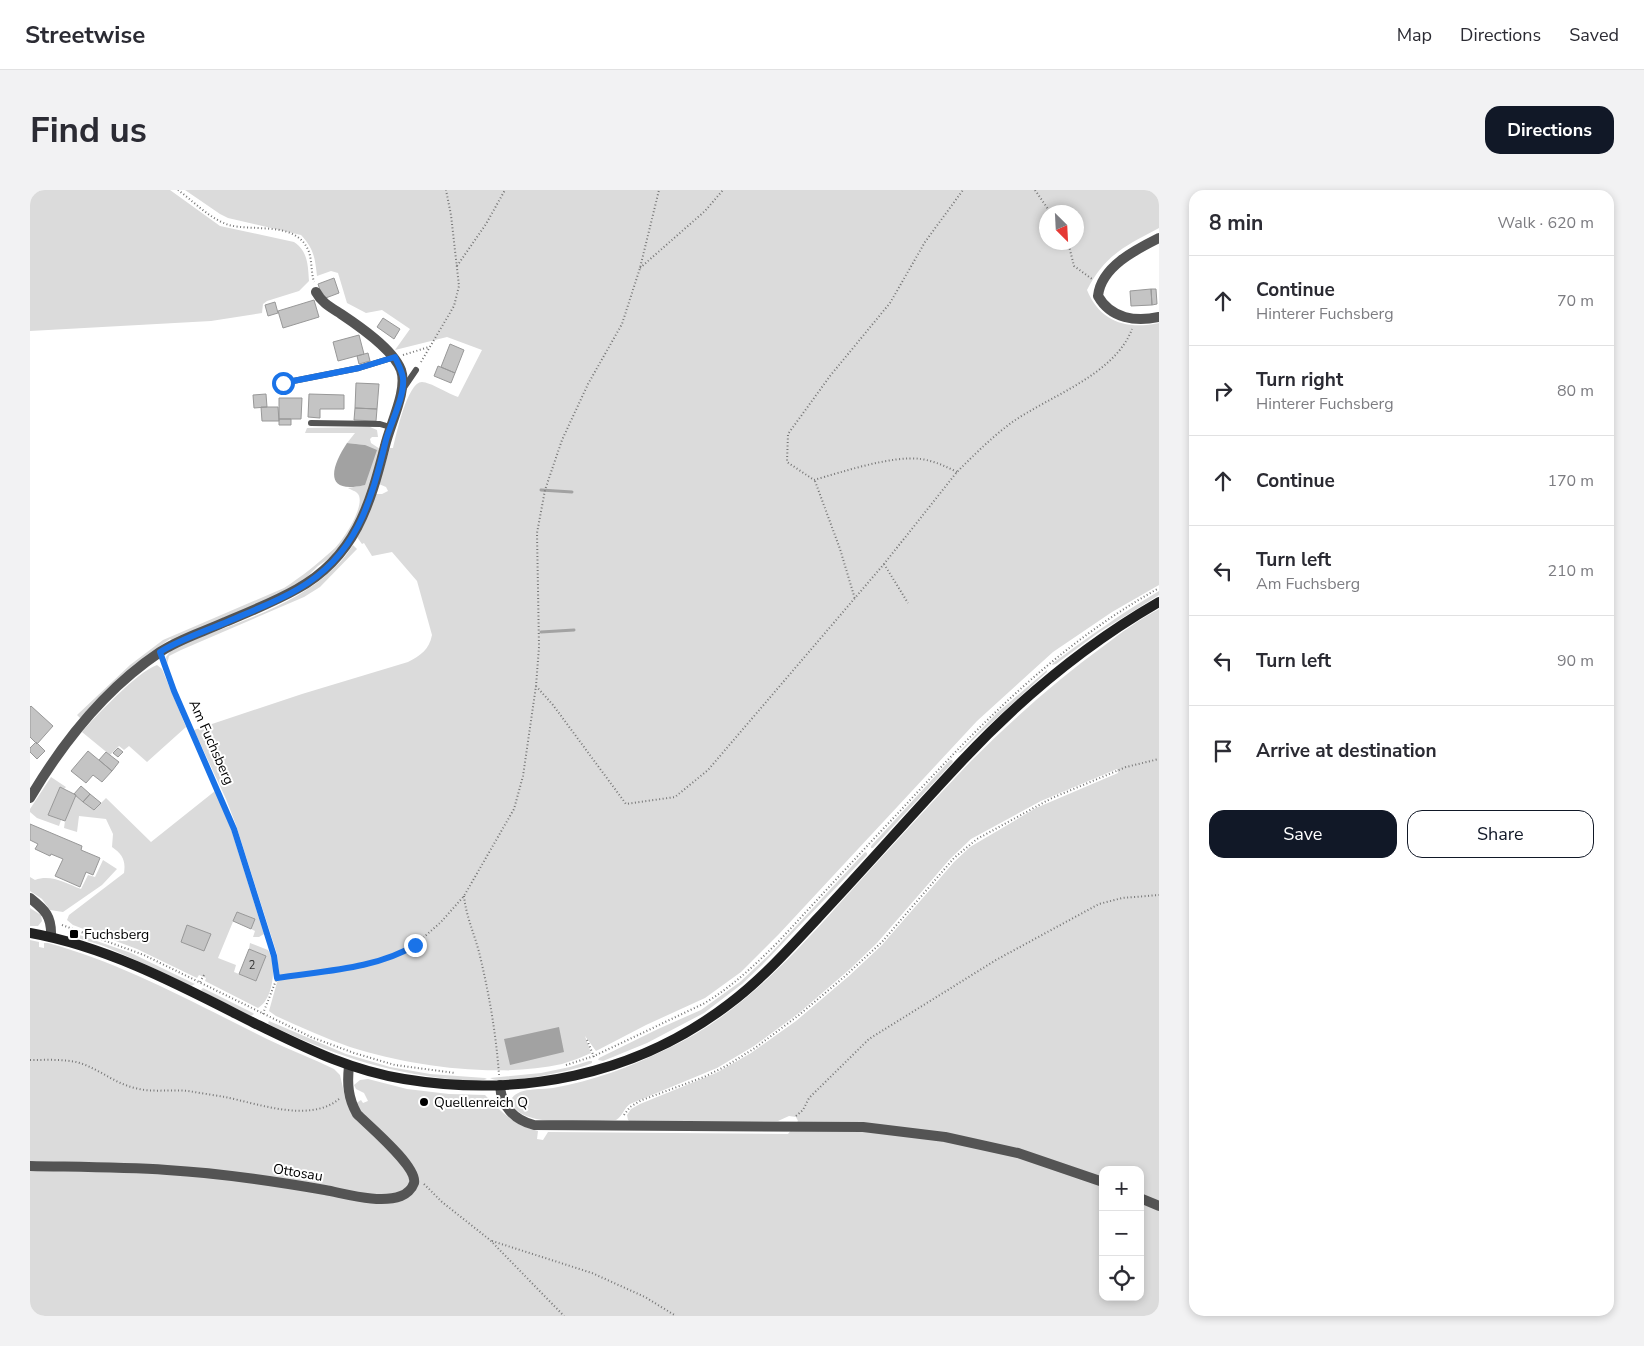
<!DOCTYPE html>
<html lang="en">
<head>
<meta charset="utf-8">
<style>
  :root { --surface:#fff; --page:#f2f2f3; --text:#2b2b33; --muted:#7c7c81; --line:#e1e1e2; --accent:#111827 }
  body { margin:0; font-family:"Nunito Sans",sans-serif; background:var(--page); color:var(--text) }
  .controls { position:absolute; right:15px; bottom:15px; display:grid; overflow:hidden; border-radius:10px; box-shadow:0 2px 8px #0003 }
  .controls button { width:45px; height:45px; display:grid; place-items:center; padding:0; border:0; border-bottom:1px solid var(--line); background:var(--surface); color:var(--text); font:25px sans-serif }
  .compass { position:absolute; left:1009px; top:15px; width:45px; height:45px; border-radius:50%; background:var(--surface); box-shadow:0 2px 8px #0003; rotate:156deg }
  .stop { position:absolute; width:15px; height:15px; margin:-11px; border:4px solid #1a73e8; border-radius:50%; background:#fff }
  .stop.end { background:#1a73e8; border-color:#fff; box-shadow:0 1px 5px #0008 }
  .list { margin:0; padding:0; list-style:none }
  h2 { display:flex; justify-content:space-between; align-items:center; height:65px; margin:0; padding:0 20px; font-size:21px }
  h2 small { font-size:16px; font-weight:400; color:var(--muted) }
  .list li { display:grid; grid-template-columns:32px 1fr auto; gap:15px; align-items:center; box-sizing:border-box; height:90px; padding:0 20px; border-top:1px solid var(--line) }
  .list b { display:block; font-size:19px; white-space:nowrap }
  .list p { margin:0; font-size:16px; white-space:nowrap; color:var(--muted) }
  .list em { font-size:16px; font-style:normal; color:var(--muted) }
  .actions { display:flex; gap:10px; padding:15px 20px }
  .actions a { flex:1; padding:11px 0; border:1px solid var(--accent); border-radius:15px; text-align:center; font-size:18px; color:var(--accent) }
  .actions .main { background:var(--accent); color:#fff }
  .icon { flex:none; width:28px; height:28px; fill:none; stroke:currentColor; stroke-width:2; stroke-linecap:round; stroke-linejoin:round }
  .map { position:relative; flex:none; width:1129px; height:1126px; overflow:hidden; border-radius:15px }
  header { display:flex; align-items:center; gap:30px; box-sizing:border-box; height:70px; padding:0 25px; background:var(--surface); border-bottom:1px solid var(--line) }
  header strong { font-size:24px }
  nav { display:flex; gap:28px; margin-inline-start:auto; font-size:18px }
  .intro { display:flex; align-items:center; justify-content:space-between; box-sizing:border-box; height:120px; padding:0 30px }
  h1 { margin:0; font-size:35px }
  .button { padding:12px 22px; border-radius:15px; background:var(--accent); color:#fff; font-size:18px; font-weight:700 }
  main { display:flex; gap:30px; padding:0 30px }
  aside { flex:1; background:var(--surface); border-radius:15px; box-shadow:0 2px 8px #0003 }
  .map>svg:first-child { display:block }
  .green { fill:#dbdbdb; fill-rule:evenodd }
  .water { fill:#a2a2a2 }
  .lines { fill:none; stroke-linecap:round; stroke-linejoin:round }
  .stream { stroke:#a2a2a2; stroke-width:3 }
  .building { fill:#c4c4c4; stroke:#989898 }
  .path { stroke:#767676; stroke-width:2; stroke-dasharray:1 2.5; stroke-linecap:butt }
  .lane { stroke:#545454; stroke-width:6 }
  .street { stroke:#545454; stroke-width:10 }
  .secondary { stroke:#212121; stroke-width:10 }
  .route { stroke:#1a73e8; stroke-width:6 }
  .poi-dot { fill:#000; stroke:#fff; stroke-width:2 }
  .labels { text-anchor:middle; stroke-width:4; stroke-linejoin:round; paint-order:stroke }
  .number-label { font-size:11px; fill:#313131 }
  .street-label { font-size:14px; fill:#000; stroke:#fff }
  .poi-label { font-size:14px; fill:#000; stroke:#fff; text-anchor:start }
</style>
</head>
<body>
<header>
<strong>Streetwise</strong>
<nav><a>Map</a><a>Directions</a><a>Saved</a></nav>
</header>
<div class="intro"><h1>Find us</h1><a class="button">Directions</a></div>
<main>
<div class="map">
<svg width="1129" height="1126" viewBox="0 0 1129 1126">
  <rect width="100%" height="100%" fill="#fff"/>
  <path class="green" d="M0 0H140L190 36 264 52C278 61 278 76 279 91L269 101 237 111 233 114 232 123 181 131 0 141Z
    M155 0H1129V38C1095 56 1075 65 1057 100 1070 132 1097 140 1129 133V395L1082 422 1023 462 947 531 749 744 711 782 675 808 616 835 566 861 555 846 561 863C552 867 542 871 532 874 466 888 384 877 320 857 295 848 270 837 246 826L239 821 249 785 247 764 206 635 196 609 164 540 272 504 378 472C391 465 399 460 402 445L387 391 362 362 342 366 334 353 332 354 327 347 346 304H352L358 301 356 297 349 294 360 258H363C366 246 377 192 392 192 400 192 419 204 428 207L452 160 417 147 365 160 380 139 352 120 336 123 317 113 308 83 301 81 287 86C285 68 284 59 271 45L198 28 190 24ZM1016 22H1046V52H1016Z
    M340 237 347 240 348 247H342L340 249 341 253 350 259 343 289 320 345 301 367 288 376 269 395 143 451 140 449 127 458 51 529 47 525 100 475 133 450 254 398C270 388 291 371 305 358 314 349 336 315 328 304 326 301 321 300 318 298L335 295V255L317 253 325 243H275L277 238Z
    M323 355 327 359 290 397 274 407 151 460 139 466 137 474 136 467 142 459C197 434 263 420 306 376 313 370 318 362 323 355Z
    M1129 401V405L1068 443 1026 474 1022 475 1023 473C1057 448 1092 423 1129 401Z
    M1129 419V1126H0V750L9 752V757L14 758V753H18C95 774 166 814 237 849 259 860 282 868 304 879L310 885 315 907 325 914 331 910 333 913 338 911 334 903 326 899 324 895 330 890 338 889 377 899 419 904 455 905C471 922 485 936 508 941L507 949 513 950 518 942 758 944 768 931 766 927 759 926 748 931 601 932 598 930 597 925 601 919 610 914 686 883 721 863 766 831 819 786 852 755 924 672 940 657 1006 618 1088 583 1087 579 1011 611 941 649 920 669 847 753 820 779 769 823 724 856 687 878 600 914C594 918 592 927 586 930 563 931 486 940 481 910 487 897 510 900 523 898 563 891 600 877 637 859 712 824 766 762 820 702 860 658 900 614 941 571 983 529 1027 490 1075 455 1092 442 1110 429 1129 419ZM1073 980H1110V1107H1073Z
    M127 475 132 479 156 537 117 572 99 556 94 560 89 556 80 565 52 542C67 525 107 482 127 475Z
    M1017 480V482L948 545 931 562 928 563 967 523Z
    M920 570H922L923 572 843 658H841V656Z
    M21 587 36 597 34 599 30 597 18 625 31 630 29 636 7 628 0 622V619Z
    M185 601 200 636 234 744 229 747H223L225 741 221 739 225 729 207 722 188 768 206 775 204 782 226 791 236 766 219 759 220 753 238 760C247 773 244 809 228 818L175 791 176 788 169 785 167 788 107 759 43 735 37 730 39 725 94 683C96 670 92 664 82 657L83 644 76 629 49 626 47 642 34 638 35 631 46 605 64 620 76 608 121 652Z
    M835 662 837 663V665L732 775 712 794 691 810 674 823 617 853 573 871 568 870 569 868 628 839 671 820 710 792 741 763Z
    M73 670 87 679 72 695 33 722 20 720 12 709 0 701V687L5 690C21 684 35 693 51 699L58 685 65 687Z
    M0 718 11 725 12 731 8 736H0Z
    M38 741 101 763 165 794 161 796C133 782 104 769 76 757 64 752 50 750 39 744Z
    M173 798 223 823 224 824 221 826 177 804 171 800Z
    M239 831 316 864 360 877 400 884 455 888 457 889C446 893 430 890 419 889 354 882 298 863 240 835L238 833Z
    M559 871H562V873C548 880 472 896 460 888L511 883 540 877Z"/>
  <path class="water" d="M317 253 335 255 347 260 335 295C293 305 301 277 317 253Z
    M529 837 534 862 480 875 474 849Z"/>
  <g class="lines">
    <path class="stream" d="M511 300 542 302
      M511 442 544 440"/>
  </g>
  <path class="building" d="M304 88 309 103 293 109 288 94Z
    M1121 99 1122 115 1101 116 1100 101Z
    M1121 99H1126L1127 114 1122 115Z
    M284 110 289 127 253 138 248 121Z
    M245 112 248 123 238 126 235 115Z
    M353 128 370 139 364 149 347 137Z
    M329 145 334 164 308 171 303 152Z
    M420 154 434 160 425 183 411 177Z
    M338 163 340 171 329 174 327 166Z
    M408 176 425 183 421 193 404 186Z
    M326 193 349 194 347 219 325 218Z
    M236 204 237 217 224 218 223 205Z
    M279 204 314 205V219H290V228L278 227Z
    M249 208H272L271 229H249Z
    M231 217H248L249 231H232Z
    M325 218 347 219 346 231 324 230Z
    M249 229H261V235H249Z
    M1 516 23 536 7 554 0 547V517Z
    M6 552 15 561 7 569 0 562V558Z
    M88 558 93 562 88 567 83 563Z
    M58 561 82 581 72 592 63 585 56 593 41 581Z
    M76 562 89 572 82 581 69 570Z
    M51 596 60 604 53 612 44 604Z
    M30 597 46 605 35 631 18 625Z
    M60 604 71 613 64 620 53 612Z
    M0 634 52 656 51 660 70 668 63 685 56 682 50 697 25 686 33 669 21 664 20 666 5 659 8 654 0 650Z
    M207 722 225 729 221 739 203 731Z
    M157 735 181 744 174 761 151 752Z
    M219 759 236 766 226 791 209 784Z"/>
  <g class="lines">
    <path class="path" d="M148 0C163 11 180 29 199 35 224 42 267 30 279 62 282 71 281 82 284 92
      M1005 0 1020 22
      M1038 52 1044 76 1062 89
      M427 76 456 34 475 0
      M610 78 675 21 693 0
      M373 165 399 157
      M391 172 424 116 429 96 421 25 416 0
      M927 282C915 276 904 271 891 269 863 265 812 282 784 290L757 272 758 244 800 186 860 113 895 52 933 0
      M785 291 810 359 825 409
      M854 374 878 413
      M133 472 144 501 204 639 244 766 247 788 232 826
      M506 496 523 515 596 614 645 607 678 580 854 374 927 282C944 265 961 248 981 233 1019 206 1085 185 1102 139
      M434 706C436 726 444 743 449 762 459 803 466 843 469 885
      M32 735 114 765 281 847 324 863 365 875 425 883
      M247 788 346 772 372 763 385 755 411 732 434 706 484 619 493 586 506 496 509 457 507 343 515 300 532 250 558 194 592 134 610 78 629 0
      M170 792 174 785
      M557 850 564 867
      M0 870C15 870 31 869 46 872 67 877 83 893 105 898 122 903 140 899 158 901 170 903 183 905 195 907 229 914 280 933 309 909
      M536 875 564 866 673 814C702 797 725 775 749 751 790 707 830 663 871 620 949 535 1027 455 1129 398
      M594 925 600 917 612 910 674 887 696 876 725 858 769 825 814 787 852 752 924 668 947 649 1022 608 1096 577 1129 569
      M766 926 773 920 779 908 839 849 966 770 1069 714 1092 708 1129 705
      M394 994 412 1012 460 1050 534 1126
      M462 1051 562 1083 615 1107 646 1126"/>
    <path class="lane" d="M253 193 329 178 365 167
      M373 199 386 180
      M281 233 350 234 360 237"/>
    <path class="street" d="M1129 48C1105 60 1071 77 1068 106 1081 129 1106 132 1129 127
      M0 608C33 552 75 499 130 462 149 449 173 442 195 432 219 422 244 412 267 399 325 367 340 315 355 256 360 234 378 200 371 180 363 159 329 136 311 124 300 117 292 113 286 102
      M0 708C15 720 22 726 21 747
      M470 895C471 916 484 930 504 935L833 937 915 947 988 963 1073 992
      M0 976C46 977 91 977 137 980 190 983 243 991 295 1000 317 1004 350 1014 371 1006 376 1004 382 999 384 993 388 977 339 936 327 924 318 908 317 894 319 876
      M1110 1008 1129 1016"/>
    <path class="secondary" d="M0 743C79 757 153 797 224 833 274 857 318 880 374 889 489 908 605 886 699 814 731 790 758 760 786 730 835 678 882 624 931 572 989 510 1056 454 1129 412"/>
  </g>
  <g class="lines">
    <path class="route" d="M253 193 329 178 365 167C368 174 372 181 373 188 375 206 361 232 356 250 341 312 327 365 268 399 246 412 222 421 199 431 176 441 151 449 130 462L144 501 204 639 244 766 247 788C291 781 347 779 385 755"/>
  </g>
  <g class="poi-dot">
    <rect x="39" y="739" width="10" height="10" rx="2.5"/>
    <circle cx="394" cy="912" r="5"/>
  </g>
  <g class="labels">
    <g class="number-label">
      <text x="222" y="779">2</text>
    </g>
    <g class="street-label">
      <text transform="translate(182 552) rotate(66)" y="5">Am Fuchsberg</text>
      <text transform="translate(268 982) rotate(9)" y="5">Ottosau</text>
    </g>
    <g class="poi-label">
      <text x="54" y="749">Fuchsberg</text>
      <text x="404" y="917">Quellenreich Q</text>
    </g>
  </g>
</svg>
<div class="controls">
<button>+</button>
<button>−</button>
<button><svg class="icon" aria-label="locate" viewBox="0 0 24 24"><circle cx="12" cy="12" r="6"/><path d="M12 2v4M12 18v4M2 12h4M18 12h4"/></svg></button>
</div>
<svg class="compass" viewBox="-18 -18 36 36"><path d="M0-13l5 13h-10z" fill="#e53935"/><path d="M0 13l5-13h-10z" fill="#7c7c81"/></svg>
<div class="stop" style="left:253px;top:193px"></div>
<div class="stop end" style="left:385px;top:755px"></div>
</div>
<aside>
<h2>8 min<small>Walk · 620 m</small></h2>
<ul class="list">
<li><svg class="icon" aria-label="ahead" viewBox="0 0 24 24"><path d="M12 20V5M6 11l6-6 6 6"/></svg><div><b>Continue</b><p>Hinterer Fuchsberg</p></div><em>70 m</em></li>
<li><svg class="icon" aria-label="right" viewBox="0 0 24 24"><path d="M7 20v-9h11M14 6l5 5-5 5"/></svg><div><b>Turn right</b><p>Hinterer Fuchsberg</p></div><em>80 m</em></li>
<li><svg class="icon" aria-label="ahead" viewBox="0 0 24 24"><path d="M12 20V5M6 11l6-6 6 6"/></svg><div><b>Continue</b></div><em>170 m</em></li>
<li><svg class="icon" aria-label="left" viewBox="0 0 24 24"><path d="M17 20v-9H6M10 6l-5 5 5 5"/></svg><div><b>Turn left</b><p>Am Fuchsberg</p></div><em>210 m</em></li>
<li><svg class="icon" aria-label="left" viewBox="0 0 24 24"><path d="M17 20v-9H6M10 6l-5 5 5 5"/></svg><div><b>Turn left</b></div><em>90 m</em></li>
<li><svg class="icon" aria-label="arrive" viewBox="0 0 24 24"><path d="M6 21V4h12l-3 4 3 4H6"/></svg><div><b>Arrive at destination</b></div></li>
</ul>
<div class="actions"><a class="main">Save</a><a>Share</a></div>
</aside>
</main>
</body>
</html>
